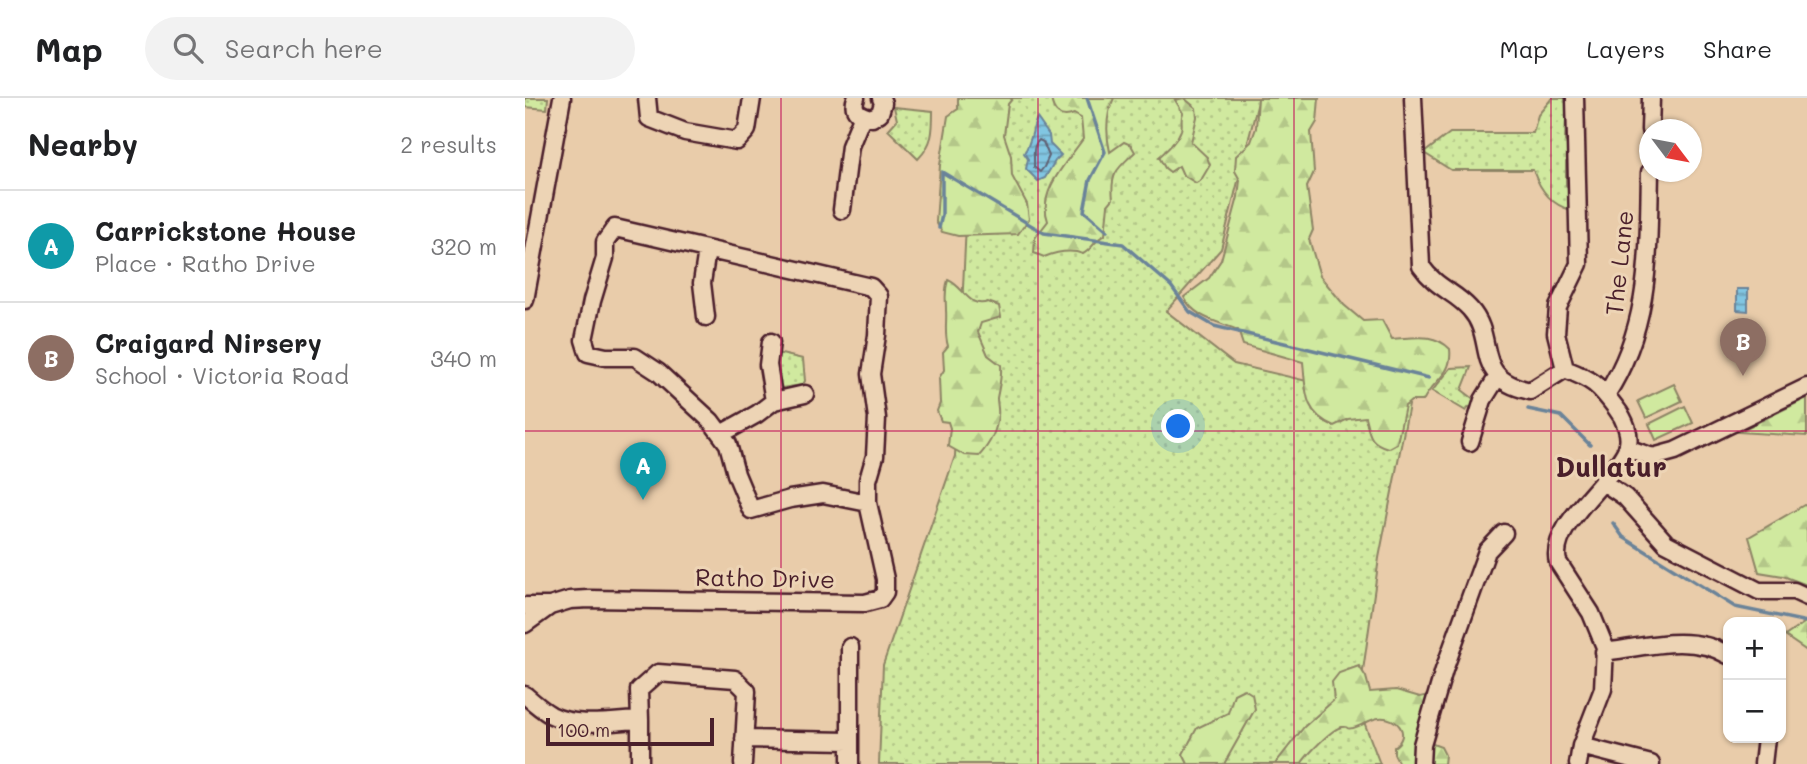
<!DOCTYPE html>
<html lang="en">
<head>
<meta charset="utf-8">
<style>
  :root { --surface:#fff; --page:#f2f2f2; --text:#202124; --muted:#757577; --line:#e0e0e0; --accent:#1a73e8 }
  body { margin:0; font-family:Mali,sans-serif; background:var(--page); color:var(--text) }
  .controls { position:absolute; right:21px; bottom:21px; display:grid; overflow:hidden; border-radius:14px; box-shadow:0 2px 5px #0004 }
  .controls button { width:63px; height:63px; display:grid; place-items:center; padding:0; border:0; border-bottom:2px solid var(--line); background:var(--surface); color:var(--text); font:35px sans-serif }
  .compass { position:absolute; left:1114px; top:21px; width:63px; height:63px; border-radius:50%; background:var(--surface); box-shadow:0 2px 5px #0004; rotate:122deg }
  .scale { position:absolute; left:21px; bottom:18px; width:168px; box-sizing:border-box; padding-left:7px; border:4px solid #4a1f2b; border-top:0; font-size:19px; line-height:24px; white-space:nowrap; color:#4a1f2b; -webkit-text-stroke:5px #edd4b5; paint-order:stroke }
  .you { position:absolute; left:654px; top:329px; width:24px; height:24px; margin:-18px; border:5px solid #fff; border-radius:50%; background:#1a73e8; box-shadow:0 0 0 10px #1a73e833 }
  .badge { display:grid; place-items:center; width:46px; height:46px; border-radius:50%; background:var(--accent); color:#fff; font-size:23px; font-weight:700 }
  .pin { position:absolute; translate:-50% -58px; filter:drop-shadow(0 2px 4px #0008) }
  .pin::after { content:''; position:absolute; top:37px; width:24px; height:21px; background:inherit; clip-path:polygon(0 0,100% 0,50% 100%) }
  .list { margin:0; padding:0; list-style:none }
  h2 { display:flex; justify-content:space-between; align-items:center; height:91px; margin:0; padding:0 28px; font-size:30px }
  h2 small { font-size:23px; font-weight:400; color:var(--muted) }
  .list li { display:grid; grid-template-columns:46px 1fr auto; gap:21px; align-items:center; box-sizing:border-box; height:112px; padding:0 28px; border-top:2px solid var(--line) }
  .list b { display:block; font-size:26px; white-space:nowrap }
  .list p { margin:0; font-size:23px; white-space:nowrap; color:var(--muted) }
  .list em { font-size:23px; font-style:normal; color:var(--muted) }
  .icon { flex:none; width:38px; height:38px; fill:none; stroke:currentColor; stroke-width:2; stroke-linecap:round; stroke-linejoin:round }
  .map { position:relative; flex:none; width:1282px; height:666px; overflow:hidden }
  header { display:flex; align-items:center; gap:42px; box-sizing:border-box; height:98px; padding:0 35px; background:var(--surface); border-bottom:2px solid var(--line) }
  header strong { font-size:33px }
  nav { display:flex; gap:38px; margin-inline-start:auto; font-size:24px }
  .search { width:490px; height:63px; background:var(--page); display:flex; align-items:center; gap:18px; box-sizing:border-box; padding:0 24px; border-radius:38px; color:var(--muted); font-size:26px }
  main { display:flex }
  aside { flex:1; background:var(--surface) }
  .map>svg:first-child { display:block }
  .grass { fill:url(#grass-dots); stroke:#8d8465; stroke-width:2 }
  .forest { fill:url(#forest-firs); stroke:#8d8465; stroke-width:2 }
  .pitch { fill:#d0e99f; stroke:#8d8465; stroke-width:2 }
  .water { fill:url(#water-rules); stroke:#6b8399; stroke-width:2 }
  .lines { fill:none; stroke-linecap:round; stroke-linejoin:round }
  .shore { stroke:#606274; stroke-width:2 }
  .stream { stroke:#6b8399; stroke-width:3.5 }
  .minor-casing { stroke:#4a1f2b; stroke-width:21 }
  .minor { stroke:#edd4b5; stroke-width:16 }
  .grid { fill:none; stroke:#c2185b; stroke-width:2; stroke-opacity:0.55 }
  .labels { text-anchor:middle; stroke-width:6; stroke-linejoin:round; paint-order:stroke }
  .street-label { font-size:24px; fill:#4a1f2b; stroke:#edd4b5 }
  .quarter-label { font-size:28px; font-weight:bold; fill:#4a1f2b; stroke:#edd4b5 }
</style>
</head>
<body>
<header>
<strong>Map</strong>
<div class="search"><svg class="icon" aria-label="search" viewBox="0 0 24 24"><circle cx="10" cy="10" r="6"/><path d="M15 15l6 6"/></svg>Search here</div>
<nav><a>Map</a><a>Layers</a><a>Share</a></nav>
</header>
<main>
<aside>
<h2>Nearby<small>2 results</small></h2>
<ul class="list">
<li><span class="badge" style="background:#0f9aa8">A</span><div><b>Carrickstone House</b><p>Place · Ratho Drive</p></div><em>320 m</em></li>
<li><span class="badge" style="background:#8d6e63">B</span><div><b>Craigard Nirsery</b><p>School · Victoria Road</p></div><em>340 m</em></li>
</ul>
</aside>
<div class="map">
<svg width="1282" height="666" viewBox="0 0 1282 666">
  <defs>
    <pattern id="grass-dots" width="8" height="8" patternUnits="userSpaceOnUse" patternTransform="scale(1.75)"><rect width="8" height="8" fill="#d0e99f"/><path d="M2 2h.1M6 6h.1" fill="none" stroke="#b4c789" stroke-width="1.8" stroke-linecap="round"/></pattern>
    <pattern id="forest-firs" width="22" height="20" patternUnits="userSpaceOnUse" patternTransform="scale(1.75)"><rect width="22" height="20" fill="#d0e99f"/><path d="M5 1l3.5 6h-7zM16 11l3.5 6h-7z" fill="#b4c789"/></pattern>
    <pattern id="water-rules" width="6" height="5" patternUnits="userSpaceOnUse" patternTransform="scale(1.75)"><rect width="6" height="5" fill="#81c6e2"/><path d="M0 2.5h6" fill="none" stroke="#6ca0b7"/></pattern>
  </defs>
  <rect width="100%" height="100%" fill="#e9ccaa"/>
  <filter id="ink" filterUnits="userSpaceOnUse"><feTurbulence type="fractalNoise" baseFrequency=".0143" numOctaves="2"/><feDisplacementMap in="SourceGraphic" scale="14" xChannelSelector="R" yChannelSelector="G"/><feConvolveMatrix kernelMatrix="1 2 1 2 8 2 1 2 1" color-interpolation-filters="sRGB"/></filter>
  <g filter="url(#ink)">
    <path class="grass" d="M0 0H23L22 11 0 9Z
      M447 0H734L696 151 641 213 709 266 884 307 854 460 833 608 855 666H354L358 567 430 358Z
      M1027 0H1043L1044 17 1041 20 1040 43 1045 48 1046 58 1041 64V87L1045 91 1046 112C1026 107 1015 92 1008 72H926L899 55 925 35H1008L1013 17Z
      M369 9 408 13C408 33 408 46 393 61L363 32 372 22Z
      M252 255 278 261 280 283 277 287 257 290 253 285Z
      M946 269 937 292 950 302 948 310 944 309 941 313 907 293 926 270Z"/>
    <path class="forest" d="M433 0H488L483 6 479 37 486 58 487 78 502 106 504 121 493 136 433 138 417 134 411 124 415 67 423 18 433 11Z
      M526 0H589C581 16 581 36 585 54L599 44 606 47 610 54C592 71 585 75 588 101L583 107 580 137C570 141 568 151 558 156 545 151 532 154 519 159L509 155 510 140 523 123C512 94 542 64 558 41L556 20 549 16C535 22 528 14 526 0Z
      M659 0 671 10 672 19 666 44 682 59 685 67 676 82 671 85 658 77 654 68 645 74 640 70 634 59C643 51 652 43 656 32 658 26 655 21 658 15L650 2Z
      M733 0H794L792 24 786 34 789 74 782 89 788 132 784 141 795 178 819 207 838 223 857 222 867 241C889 240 908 234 925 251 928 278 908 281 898 303H886L880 308 872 345 863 350C843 344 845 336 840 319L823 321 809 328C778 315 781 293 778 264L718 247 713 232C694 224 669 220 659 199L684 180 696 162 713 99 715 82 710 73 711 58 726 44 731 30Z
      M423 182C439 188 443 211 463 204L474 208 476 219 456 225 453 234 463 257 476 267C477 279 474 289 472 300 472 306 474 312 473 317 472 333 464 347 454 358L439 357 423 348 425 330 423 324 416 323 412 313 415 305 414 280 419 272 418 254 423 248C419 235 422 225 421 212 421 200 419 194 423 182Z
      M1282 300V338L1213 334Z
      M1279 407 1282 408V487L1258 478 1234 474 1224 439Z
      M1282 523V553L1260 538Z
      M834 568 841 579 845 594 871 592 895 599 904 597 918 599C921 616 904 628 905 645L916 649 920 657 919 666H874L869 656V649C887 636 872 618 854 620 844 621 837 628 828 630 817 632 827 628 817 629 807 630 782 657 776 666H750L779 629 809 602 807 584 814 575Z
      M719 591 727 596 730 611 699 666H663L658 656 672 630 703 615 709 596Z"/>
    <path class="pitch" d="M1149 286 1157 303 1121 320 1113 303Z
      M1160 308 1168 325 1131 342 1124 326Z"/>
    <path class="water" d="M512 20 524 37 525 46 536 57 530 63 520 80 513 83 501 71 503 61 499 55C507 44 507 30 512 20Z
      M1212 191H1223V213L1212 212Z"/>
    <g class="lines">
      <path class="shore" d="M514 42 518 44 524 58 519 69 515 74 509 69C510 59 506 49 514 42Z"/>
      <path class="stream" d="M562 0 580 54 565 82 559 113 582 133
        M414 130 417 117V74L519 135 598 146 646 188 665 214 689 228 904 280
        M1003 311 1036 318 1065 347
        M1088 425 1098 439 1210 509 1282 524"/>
      <defs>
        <path id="minor" d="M122 0 124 20 160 34 212 43 222 32 227 0
          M331 0C326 13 335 18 347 20L355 15 358 5 356 0
          M888 0 896 168C912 191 929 193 945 211 973 242 945 280 1005 293L1040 271
          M1125 32 1126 0
          M317 112 325 48 337 19
          M0 202 37 0
          M181 219 177 185 182 152
          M246 244 243 267 249 303 280 296
          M1040 271C1068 282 1073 286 1091 310 1099 320 1107 337 1102 350 1088 383 1023 428 1033 464L1066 515 1080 549 1078 591 1056 648 1053 666
          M1040 271 1031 235 1033 209 1054 166 1050 0
          M1081 297C1127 226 1123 154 1125 74
          M196 336 232 316 249 303
          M945 344 958 302 973 278
          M1102 350 1128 359 1150 353 1282 289
          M1078 384 1100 399 1141 445 1234 493H1269L1282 499
          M0 508H25L45 502 64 501 340 505 355 501 360 494V481L343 405 298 396 265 401 226 412 211 376 203 346 186 323 133 274 110 259H81L63 255 59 242 67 203 80 160V144L90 130 346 189 354 198 352 237 346 276 352 320 350 358 343 382V405
          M0 526 25 508
          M1079 554C1119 549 1167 535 1203 557
          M0 597C8 604 17 612 26 617 51 630 88 623 115 622V666
          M115 622 114 592 133 575 210 581 222 593 218 666
          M219 641 324 643
          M1056 648 1126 666
          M325 666V549
          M896 666 897 647 919 572 962 453 979 435
          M1238 666 1241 640"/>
      </defs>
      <use href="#minor" class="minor-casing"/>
      <use href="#minor" class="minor"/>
    </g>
  </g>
  <path class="grid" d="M256 0V666M513 0V666M769 0V666M1026 0V666M0 333H1282"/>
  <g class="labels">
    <g class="street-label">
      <text transform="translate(1095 165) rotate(-84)" y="8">The Lane</text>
      <text transform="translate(240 481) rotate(1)" y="8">Ratho Drive</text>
    </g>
    <g class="quarter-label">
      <text x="1086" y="379">Dullatur</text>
    </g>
  </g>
</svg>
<div class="controls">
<button>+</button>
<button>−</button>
</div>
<svg class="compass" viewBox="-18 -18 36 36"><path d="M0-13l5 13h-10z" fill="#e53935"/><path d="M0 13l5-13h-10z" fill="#757577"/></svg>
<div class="scale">100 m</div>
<div class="you"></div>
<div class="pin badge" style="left:118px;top:402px;background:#0f9aa8">A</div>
<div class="pin badge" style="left:1218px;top:278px;background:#8d6e63">B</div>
</div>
</main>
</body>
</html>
